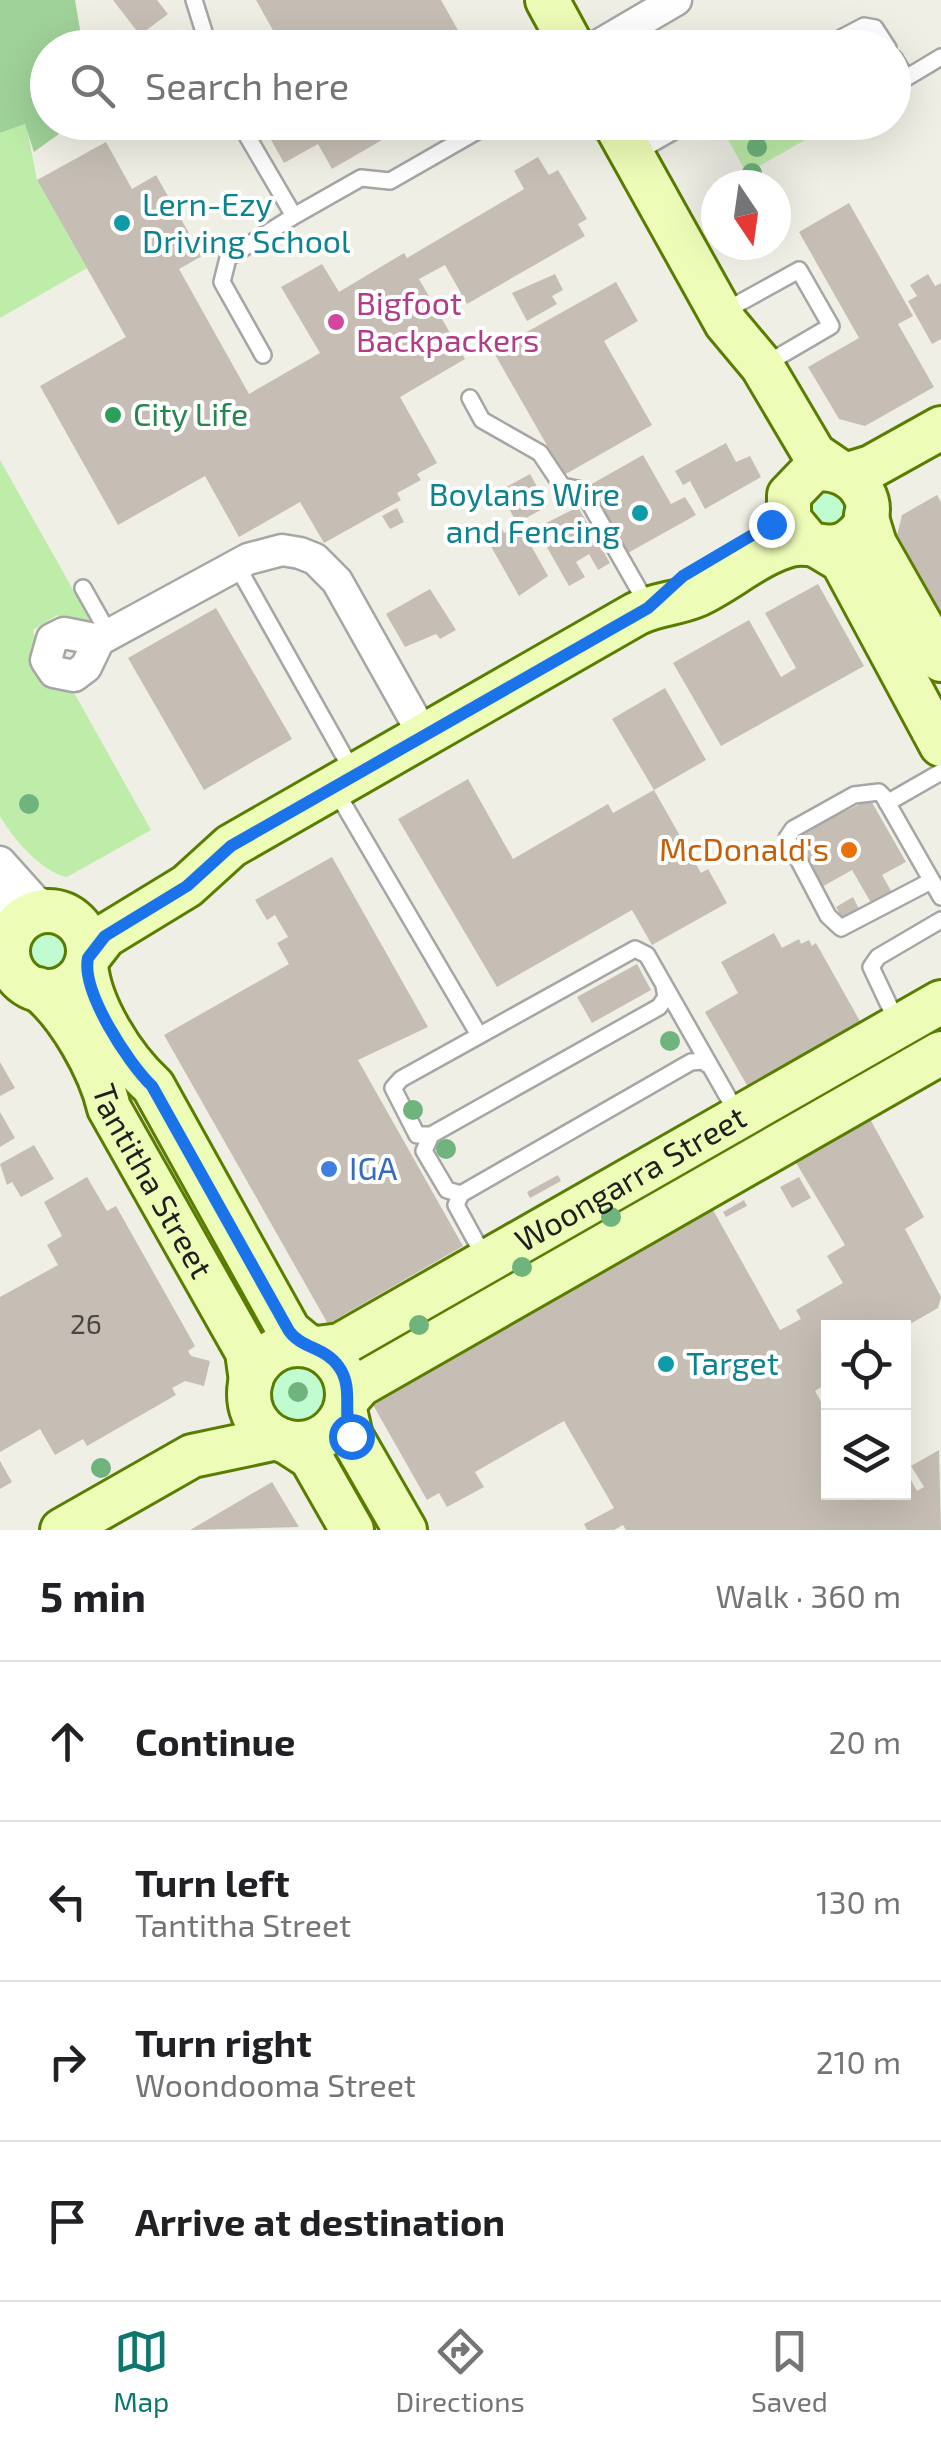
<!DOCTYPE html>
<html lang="en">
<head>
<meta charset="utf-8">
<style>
  :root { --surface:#fff; --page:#f2f2f2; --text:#202124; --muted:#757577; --line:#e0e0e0; --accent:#0f766e }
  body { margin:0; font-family:"Exo 2",sans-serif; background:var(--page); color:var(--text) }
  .controls { position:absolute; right:30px; bottom:30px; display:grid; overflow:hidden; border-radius:0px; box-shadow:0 10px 40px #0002 }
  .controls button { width:90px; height:90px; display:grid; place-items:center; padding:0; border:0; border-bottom:2px solid var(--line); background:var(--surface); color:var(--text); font:50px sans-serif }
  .compass { position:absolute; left:701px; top:170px; width:90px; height:90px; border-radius:50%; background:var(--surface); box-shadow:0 10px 40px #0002; rotate:167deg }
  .stop { position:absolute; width:30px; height:30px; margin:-22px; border:8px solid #1a73e8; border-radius:50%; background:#fff }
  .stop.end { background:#1a73e8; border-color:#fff; box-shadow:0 2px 10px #0008 }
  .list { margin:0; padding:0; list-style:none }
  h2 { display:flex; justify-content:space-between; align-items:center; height:130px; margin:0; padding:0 40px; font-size:42px }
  h2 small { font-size:32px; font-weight:400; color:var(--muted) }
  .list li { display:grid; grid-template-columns:65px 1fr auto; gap:30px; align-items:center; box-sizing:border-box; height:160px; padding:0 40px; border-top:2px solid var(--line) }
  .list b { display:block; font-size:38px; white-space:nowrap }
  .list p { margin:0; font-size:32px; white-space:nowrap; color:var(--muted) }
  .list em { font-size:32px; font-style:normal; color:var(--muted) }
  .icon { flex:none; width:55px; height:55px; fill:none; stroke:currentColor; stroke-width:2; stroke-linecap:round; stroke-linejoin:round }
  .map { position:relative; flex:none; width:941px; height:1530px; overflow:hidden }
  .search { position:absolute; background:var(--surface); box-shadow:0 10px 40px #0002; left:30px; right:30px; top:30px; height:110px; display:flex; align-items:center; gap:25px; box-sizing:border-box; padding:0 35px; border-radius:55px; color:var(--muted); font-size:38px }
  .sheet { height:770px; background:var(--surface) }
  nav { display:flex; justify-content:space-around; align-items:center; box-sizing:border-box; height:140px; border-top:2px solid var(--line); background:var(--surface); font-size:28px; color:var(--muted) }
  nav a { display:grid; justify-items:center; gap:5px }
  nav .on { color:var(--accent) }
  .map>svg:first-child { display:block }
  .grass { fill:#beeda9 }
  .forest { fill:#9fd298 }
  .park { fill:#c1fcd0 }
  .building { fill:#c6beb4 }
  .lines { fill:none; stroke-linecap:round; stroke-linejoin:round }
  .lane-casing { stroke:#a6a6a6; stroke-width:20 }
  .street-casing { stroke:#a6a6a6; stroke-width:35 }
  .secondary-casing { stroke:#597d00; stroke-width:48 }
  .lane { stroke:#fff; stroke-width:15 }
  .street { stroke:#fff; stroke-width:30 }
  .secondary { stroke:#edfcb7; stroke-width:42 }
  .tree { fill:#6fb47c }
  .route { stroke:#1a73e8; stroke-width:12 }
  .culture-dot { fill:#0f9aa8; stroke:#fff; stroke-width:4 }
  .hotel-dot { fill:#d1479c; stroke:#fff; stroke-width:4 }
  .leisure-dot { fill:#2e9e5b; stroke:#fff; stroke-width:4 }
  .food-dot { fill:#e8710a; stroke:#fff; stroke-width:4 }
  .shop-dot { fill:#3f7fe0; stroke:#fff; stroke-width:4 }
  .labels { text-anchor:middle; stroke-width:8; stroke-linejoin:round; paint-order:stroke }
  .number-label { font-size:28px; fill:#494744 }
  .culture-label { font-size:32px; fill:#0d838f; stroke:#fff; text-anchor:start }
  .hotel-label { font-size:32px; fill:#b23c85; stroke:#fff; text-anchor:start }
  .leisure-label { font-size:32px; fill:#27864d; stroke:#fff; text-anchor:start }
  .food-label { font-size:32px; fill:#c56008; stroke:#fff; text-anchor:end }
  .shop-label { font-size:32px; fill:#366cbe; stroke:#fff; text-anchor:start }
  .street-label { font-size:32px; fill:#1f1f1f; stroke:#fff }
</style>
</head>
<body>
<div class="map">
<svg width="941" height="1530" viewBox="0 0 941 1530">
  <rect width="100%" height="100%" fill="#f0efe5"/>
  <path class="grass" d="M719 123H728L738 138 765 123H835L754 169 763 185H753Z
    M26 124 37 180 87 268 0 318V133Z
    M0 460 94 627 62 621 57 615 33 630C41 656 30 691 72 689L151 830 67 877C43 873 12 838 0 816Z"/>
  <path class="forest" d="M0 0H75L83 47 48 48V122L74 123 34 152 25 124 0 133Z"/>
  <path class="park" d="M816 488 843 492 848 512 834 528 813 525 806 498Z
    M30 950a18 18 0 1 1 36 0a18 18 0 1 1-36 0Z
    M272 1393a26 26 0 1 1 52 0a26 26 0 1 1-52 0Z"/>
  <path class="building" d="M113 0H157L168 14 140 35Z
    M256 0H441L468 48H283Z
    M261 122H413L332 169 318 144 284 163Z
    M106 142 132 189 156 175 202 256 179 269 249 394 320 353 281 287 322 264 339 292 404 253 407 258 524 189 514 171 538 157 549 175 558 170 587 219 578 224 585 236 467 304 445 265 419 279 465 359 400 397 437 463 417 474 421 480 397 493 401 500 324 543 300 502 239 537 205 476 118 525 40 386 126 337 37 180Z
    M849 203 913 316 898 324 934 387 865 426 839 419 808 367 859 338 799 232Z
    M555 274 563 290 552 296 557 304 527 321 512 293Z
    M928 274 935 286 941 283V339L932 344 908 301 917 296 910 285Z
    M616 282 638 321 604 341 652 425 564 475 493 351Z
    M726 443 736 462 750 456 761 477 705 509 690 481 683 485 675 471Z
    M643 455 671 504 685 497 696 515 626 554 588 486Z
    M530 474 548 506 517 523 499 491Z
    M937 495 941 502V614L897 535 902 515Z
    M578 507 610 563 598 570 589 554 576 562 585 577 569 586 536 528Z
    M397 508 404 522 390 529 382 516Z
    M519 524 548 576 519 596 484 534 500 525 504 533Z
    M818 584 864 666 721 746 673 663 749 620 781 677 796 668 765 613Z
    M430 589 456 630 440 639 436 634 405 647 386 614Z
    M216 608 292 739 204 790 128 658Z
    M665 688 706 760 654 790 701 873 708 869 727 903 652 945 632 910 497 987 398 819 468 779 513 859 608 804 613 813 654 790 612 719Z
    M870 799 906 862 882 875 894 896 874 908 852 870 820 888 792 838Z
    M332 857 428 1027 358 1060 463 1246 328 1324 164 1035 289 964 277 943 288 937 275 915 267 920 255 900Z
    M853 897 859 909 842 918 836 907Z
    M774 933 782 948 799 939 801 944 809 940 812 946 816 943 861 1023 748 1087 705 1012 738 993 721 962Z
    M637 964 651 990 592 1023 577 997Z
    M0 1062 15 1088 0 1096Z
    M0 1112 15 1138 0 1147Z
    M870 1119 924 1217 905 1229 941 1297 938 1308 903 1328H828V1383L815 1391 828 1415V1492H904V1467L917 1491 924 1487 911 1466 939 1450 941 1530H626L623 1525 614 1530H587L584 1524 614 1508 564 1421 475 1472 484 1487 447 1507 439 1493 427 1500 372 1403 712 1208 780 1330 801 1319 796 1310 843 1283 827 1256 845 1245 795 1161Z
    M34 1145 54 1179 21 1197 12 1182 7 1185 0 1164Z
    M558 1175 561 1181 530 1198 527 1192Z
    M87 1177 107 1211 116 1206 195 1346 188 1351 191 1356 210 1361 204 1386 185 1381 172 1388 176 1395 87 1446 83 1439 55 1455 40 1429 0 1452V1297L58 1265 47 1245 62 1236 44 1202Z
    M799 1177 811 1198 792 1208 780 1187Z
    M744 1200 747 1206 726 1217 723 1212Z
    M0 1461 12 1482 0 1489Z
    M272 1482 299 1527 190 1530Z"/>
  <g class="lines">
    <defs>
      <path id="lane" d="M194 0 209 48
        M822 48 864 26 875 28 888 48
        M894 58 906 78 941 57
        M239 122 294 216 228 258 222 282 263 355
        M636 153 690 122
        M294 216 361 178 390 181 493 122
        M723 312 799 270 831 326 766 364
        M470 398 482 420 540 453 562 486 582 490 647 604
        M236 564 353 772
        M83 588 109 634
        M334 788 479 1035
        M887 803 941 772
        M931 881 841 928 828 916 787 838 793 829 854 795 879 792 884 797 941 897
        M664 986 666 997 659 1007 431 1135H417L393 1088 401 1079 635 949 647 955 737 1113
        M897 1022 871 967 878 957 941 920
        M431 1135 424 1151 447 1190 461 1194
        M486 1260 456 1205 461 1194 691 1062 702 1061 710 1066"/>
      <path id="street" d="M594 48 676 0
        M64 633 99 640 86 667 74 676 54 672 46 660 52 639Z
        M99 640 248 559 282 550 300 553 315 559 337 581 424 736
        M0 862 35 901 57 912
        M0 881 10 914 11 938"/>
      <g id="secondary">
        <path d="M547 0 573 48"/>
        <path d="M614 122 726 323 762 366 814 454 836 469"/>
        <path d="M848 474 871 467 941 428"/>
        <path d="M866 515 875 544 941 660"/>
        <path d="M817 546 842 561 941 745"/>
        <circle cx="48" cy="951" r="40"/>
        <path d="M88 958 105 936 187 886 231 846 636 614C655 604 676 604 695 596 727 582 756 554 790 545 811 539 829 554 849 541 890 514 858 462 813 470L789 495V519L809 543"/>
        <path d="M86 964C89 1005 123 1059 153 1086L289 1331 306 1345"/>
        <path id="s1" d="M38 989C69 1014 100 1069 109 1108L247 1352 251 1381"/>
        <circle cx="298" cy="1394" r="49"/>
        <path id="s2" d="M317 1348 340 1345 941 1002"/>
        <path d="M347 1400 360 1385 941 1053"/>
        <path d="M345 1410 351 1436 405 1530"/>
        <path d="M285 1441 311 1458 352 1530"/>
        <path d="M62 1530 192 1456 277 1438"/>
      </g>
    </defs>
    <use href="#lane" class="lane-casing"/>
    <use href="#street" class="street-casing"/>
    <use href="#secondary" class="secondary-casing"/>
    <use href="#lane" class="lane"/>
    <use href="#street" class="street"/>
    <use href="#secondary" class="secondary"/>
  </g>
  <g class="tree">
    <circle cx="757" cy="147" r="10"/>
    <circle cx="752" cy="173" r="10"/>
    <circle cx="29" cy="804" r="10"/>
    <circle cx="670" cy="1041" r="10"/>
    <circle cx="413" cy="1110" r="10"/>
    <circle cx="446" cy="1149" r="10"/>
    <circle cx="611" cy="1217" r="10"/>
    <circle cx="522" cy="1267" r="10"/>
    <circle cx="419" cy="1325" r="10"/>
    <circle cx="298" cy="1392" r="10"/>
    <circle cx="101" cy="1468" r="10"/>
  </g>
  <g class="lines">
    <path class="route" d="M351 1436C342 1413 354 1388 339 1367 326 1347 302 1349 289 1331L152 1086C128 1063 81 991 88 958L105 936 187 886 231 846 648 608 683 576 771 524"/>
  </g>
  <g class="culture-dot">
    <circle cx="122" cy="223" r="10"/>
    <circle cx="640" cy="513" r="10"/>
    <circle cx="666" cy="1364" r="10"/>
  </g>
  <circle class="hotel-dot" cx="336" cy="322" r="10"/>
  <circle class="leisure-dot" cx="113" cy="415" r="10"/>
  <circle class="food-dot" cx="849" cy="850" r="10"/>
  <circle class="shop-dot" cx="329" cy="1169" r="10"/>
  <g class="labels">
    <g class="number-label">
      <text x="86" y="1334">26</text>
    </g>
    <g class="culture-label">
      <text x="142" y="216">Lern-Ezy<tspan x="142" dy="37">Driving School</tspan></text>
      <text x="620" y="506" text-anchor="end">Boylans Wire<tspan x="620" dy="37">and Fencing</tspan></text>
      <text x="686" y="1375">Target</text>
    </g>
    <g class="hotel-label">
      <text x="356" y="315">Bigfoot<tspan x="356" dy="37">Backpackers</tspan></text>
    </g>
    <g class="leisure-label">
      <text x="133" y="426">City Life</text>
    </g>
    <g class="food-label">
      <text x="829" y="861">McDonald's</text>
    </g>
    <g class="shop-label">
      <text x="349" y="1180">IGA</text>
    </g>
    <g class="street-label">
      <text dy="11" stroke="none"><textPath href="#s2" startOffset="358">Woongarra Street</textPath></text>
      <text dy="11" stroke="none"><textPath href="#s1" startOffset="225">Tantitha Street</textPath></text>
    </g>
  </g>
</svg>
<div class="controls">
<button><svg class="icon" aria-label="locate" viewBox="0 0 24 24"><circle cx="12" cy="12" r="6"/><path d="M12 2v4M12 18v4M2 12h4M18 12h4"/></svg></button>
<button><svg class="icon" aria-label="layers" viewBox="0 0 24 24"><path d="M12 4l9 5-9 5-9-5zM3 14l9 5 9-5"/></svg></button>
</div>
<svg class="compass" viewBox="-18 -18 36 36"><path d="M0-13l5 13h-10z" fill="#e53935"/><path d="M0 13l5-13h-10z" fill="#757577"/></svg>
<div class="stop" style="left:351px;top:1436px"></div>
<div class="stop end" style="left:771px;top:524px"></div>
<div class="search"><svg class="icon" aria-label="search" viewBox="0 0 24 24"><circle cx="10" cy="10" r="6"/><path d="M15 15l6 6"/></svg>Search here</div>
</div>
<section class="sheet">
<h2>5 min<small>Walk · 360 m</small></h2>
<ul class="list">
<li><svg class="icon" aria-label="ahead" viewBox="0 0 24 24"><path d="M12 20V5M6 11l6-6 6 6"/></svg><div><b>Continue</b></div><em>20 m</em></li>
<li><svg class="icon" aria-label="left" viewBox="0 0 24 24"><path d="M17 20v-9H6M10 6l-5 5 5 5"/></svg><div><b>Turn left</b><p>Tantitha Street</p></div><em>130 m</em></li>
<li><svg class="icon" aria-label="right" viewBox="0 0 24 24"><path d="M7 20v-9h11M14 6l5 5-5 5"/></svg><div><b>Turn right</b><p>Woondooma Street</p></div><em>210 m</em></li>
<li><svg class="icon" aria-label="arrive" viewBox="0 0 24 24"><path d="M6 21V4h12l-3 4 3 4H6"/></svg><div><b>Arrive at destination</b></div></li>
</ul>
</section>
<nav>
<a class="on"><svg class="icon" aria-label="map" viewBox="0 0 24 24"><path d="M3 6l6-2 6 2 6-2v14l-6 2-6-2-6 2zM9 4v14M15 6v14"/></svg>Map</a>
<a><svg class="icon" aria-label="directions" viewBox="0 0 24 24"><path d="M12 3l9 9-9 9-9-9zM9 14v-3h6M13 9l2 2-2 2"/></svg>Directions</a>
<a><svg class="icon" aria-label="saved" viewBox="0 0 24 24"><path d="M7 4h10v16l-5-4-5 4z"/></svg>Saved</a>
</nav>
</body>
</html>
